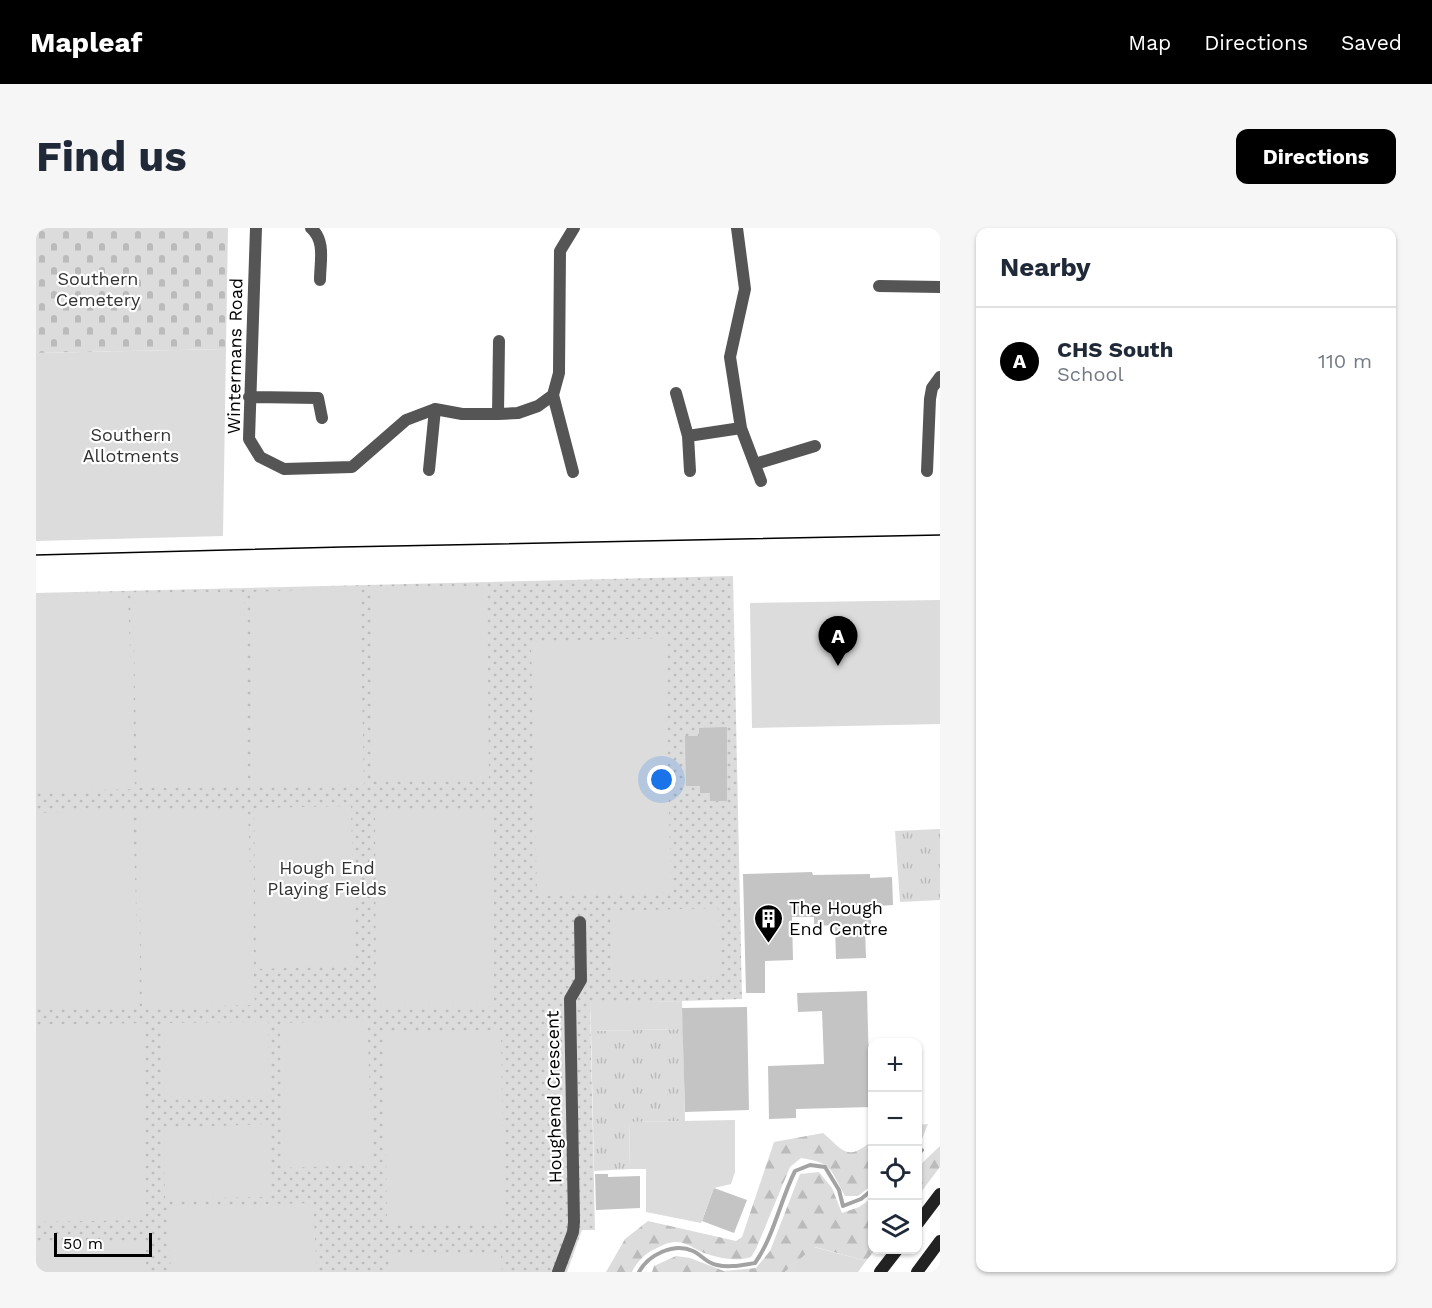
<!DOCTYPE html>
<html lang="en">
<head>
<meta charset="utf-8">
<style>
  :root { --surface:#fff; --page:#f6f6f7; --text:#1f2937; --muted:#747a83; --line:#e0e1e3; --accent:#000 }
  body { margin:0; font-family:"Work Sans",sans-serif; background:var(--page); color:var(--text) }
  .controls { position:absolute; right:18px; bottom:18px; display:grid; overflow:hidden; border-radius:12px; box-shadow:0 2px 4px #0004 }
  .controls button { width:54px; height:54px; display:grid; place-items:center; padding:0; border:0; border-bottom:2px solid var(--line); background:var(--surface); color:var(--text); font:30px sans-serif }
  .scale { position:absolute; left:18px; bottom:15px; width:98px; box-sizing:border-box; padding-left:6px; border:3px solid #000; border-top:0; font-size:16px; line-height:21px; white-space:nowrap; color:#000; -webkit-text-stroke:4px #fff; paint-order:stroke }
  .you { position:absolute; left:626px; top:552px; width:21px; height:21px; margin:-15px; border:4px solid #fff; border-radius:50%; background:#1a73e8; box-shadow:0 0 0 9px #1a73e833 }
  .badge { display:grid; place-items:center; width:39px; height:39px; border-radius:50%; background:var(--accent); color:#fff; font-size:20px; font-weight:700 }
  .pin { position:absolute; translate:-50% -50px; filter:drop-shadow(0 2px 3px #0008) }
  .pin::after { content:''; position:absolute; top:32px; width:21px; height:18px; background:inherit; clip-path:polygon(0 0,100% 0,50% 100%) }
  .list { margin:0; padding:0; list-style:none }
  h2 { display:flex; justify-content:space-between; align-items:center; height:78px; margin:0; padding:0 24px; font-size:26px }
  h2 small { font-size:20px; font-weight:400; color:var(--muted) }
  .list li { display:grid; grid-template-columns:39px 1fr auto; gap:18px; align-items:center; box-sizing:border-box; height:108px; padding:0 24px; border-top:2px solid var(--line) }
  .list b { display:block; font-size:22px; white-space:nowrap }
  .list p { margin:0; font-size:20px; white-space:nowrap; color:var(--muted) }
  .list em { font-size:20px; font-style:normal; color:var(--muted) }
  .icon { flex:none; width:33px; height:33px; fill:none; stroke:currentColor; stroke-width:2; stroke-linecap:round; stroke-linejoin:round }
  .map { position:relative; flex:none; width:904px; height:1044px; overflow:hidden; border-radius:12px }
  header { display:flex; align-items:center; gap:36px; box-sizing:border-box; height:84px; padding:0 30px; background:var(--accent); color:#fff }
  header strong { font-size:28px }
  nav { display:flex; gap:33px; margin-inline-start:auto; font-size:21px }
  .intro { display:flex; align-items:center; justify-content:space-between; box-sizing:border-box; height:144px; padding:0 36px }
  h1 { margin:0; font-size:42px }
  .button { padding:15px 27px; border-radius:12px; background:var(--accent); color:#fff; font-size:21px; font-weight:700 }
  main { display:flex; gap:36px; padding:0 36px }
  aside { flex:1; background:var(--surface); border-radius:12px; box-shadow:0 2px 4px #0004 }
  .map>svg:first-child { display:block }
  .grass { fill:url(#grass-tufts) }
  .forest { fill:url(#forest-firs) }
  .cemetery { fill:url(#cemetery-stones) }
  .park { fill:url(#park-dots) }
  .garden { fill:#dcdcdc }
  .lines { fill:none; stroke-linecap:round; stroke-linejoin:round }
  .stream { stroke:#a3a3a3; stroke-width:4 }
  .building { fill:#c4c4c4 }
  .street { stroke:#555; stroke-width:12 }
  .secondary { stroke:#222; stroke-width:12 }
  .tram { stroke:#000; stroke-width:1.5 }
  .labels { text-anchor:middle; stroke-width:4.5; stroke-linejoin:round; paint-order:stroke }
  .park-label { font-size:18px; fill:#333; stroke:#fff }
  .street-label { font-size:18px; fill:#000; stroke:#fff }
  .poi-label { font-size:18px; fill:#000; stroke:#fff; text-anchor:start }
</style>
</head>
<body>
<header>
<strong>Mapleaf</strong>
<nav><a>Map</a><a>Directions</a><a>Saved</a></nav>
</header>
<div class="intro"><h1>Find us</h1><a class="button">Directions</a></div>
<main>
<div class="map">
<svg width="904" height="1044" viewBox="0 0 904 1044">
  <defs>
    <pattern id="grass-tufts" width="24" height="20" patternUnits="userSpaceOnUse" patternTransform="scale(1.5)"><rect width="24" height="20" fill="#dcdcdc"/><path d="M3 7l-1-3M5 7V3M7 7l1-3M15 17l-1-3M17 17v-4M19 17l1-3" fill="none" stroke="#bbb"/></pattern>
    <pattern id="forest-firs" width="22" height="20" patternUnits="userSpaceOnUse" patternTransform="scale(1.5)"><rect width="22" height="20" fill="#dcdcdc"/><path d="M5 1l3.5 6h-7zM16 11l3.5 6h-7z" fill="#bbb"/></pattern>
    <pattern id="cemetery-stones" width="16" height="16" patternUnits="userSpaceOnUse" patternTransform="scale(1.5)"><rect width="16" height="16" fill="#dcdcdc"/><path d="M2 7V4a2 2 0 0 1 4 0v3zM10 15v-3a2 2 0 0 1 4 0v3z" fill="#bbb"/></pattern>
    <pattern id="park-dots" width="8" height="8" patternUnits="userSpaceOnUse" patternTransform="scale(1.5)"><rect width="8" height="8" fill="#dcdcdc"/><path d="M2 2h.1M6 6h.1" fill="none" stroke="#bbb" stroke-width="1.8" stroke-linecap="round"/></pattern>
  </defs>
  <rect width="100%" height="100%" fill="#fff"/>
  <path class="grass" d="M904 601V672L864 674 859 603Z
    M647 801 649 893 593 894 594 941 558 943 555 803Z"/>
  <path class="forest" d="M892 896 882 921V897Z
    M787 905C809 924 811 933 836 913V957L822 968H809C794 941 797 935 765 930L754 939 720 1021 715 1029C700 1034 683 1030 668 1025 656 1020 648 1011 633 1015 627 1016 620 1021 615 1023 608 1027 599 1036 596 1044H570L589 1011 612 993 700 1013 706 1009 738 914Z
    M904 918V939L882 968V939Z
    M783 944 796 960 806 985 823 979 836 970V1022H839L830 1033 779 1019 749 1044H616L618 1038 640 1028 654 1030 688 1043 720 1040 734 1023 764 946Z"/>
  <path class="cemetery" d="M0 0H192L190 121 0 125Z"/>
  <path class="park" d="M697 348 706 771 554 776 559 1002H546L531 1044H0V365Z"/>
  <path class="garden" d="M190 121 187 308 0 313V125Z
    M451 359 453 551 336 553 335 360Z
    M324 360 328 556 216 558 214 364Z
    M208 364 212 559 101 560 97 365Z
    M92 366 99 561 0 564V368Z
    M904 372V496L716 500 714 375Z
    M629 410 635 664 501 668 495 414Z
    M315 578 319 738 220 741 218 580Z
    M97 581 103 779 0 781V585Z
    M339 581H458V778H340Z
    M102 582H212L219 777 106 780Z
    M682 680 684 748 576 752 574 683Z
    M646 773 647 801 555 803 554 775Z
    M331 793 337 937 246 940 244 795Z
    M232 794 233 868H127L126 795Z
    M107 795 110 992 0 994V797Z
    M465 802 468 994 351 996 348 804Z
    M699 892V944L695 956 678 960 665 995 610 984V941H594L593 894Z
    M233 896V969L129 971 127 900Z
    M277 975 281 1044H135L131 979Z
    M110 1014V1044H0V1015Z
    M778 1019 830 1033 822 1044H749Z
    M465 1026 466 1044H355V1027Z"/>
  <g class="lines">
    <path class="stream" d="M882 926 886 922
      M603 1044C612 1027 638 1014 657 1023 666 1027 670 1035 681 1037 693 1040 706 1037 719 1035 738 1008 744 973 759 943L774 937 789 939 803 962 807 978 825 971 836 962"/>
  </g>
  <path class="building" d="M691 499V573H674V565H664V558H650L649 508H663V500Z
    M776 644 777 647 834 646V650L856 649 857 677 842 678V683H835V699H829L830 730 800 731 799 697 778 698V689H756L757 732 729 733V765H710L707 646Z
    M831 763 833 840H837V879L760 881V890L733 891 732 838 788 836 786 783 762 784 761 765Z
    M711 779 713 882 649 884 646 780Z
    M559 946H572V949L604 948V980L560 982Z
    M678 960 711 972 698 1005 666 993Z"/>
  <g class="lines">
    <path class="street" d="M220 0 213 211 224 229 248 241 316 239 370 192 399 181 426 186H462L482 185 502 178 517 167 523 145 524 23 538 0
      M275 0C290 13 284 34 284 52
      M701 0 709 61 694 129 705 200 725 253
      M843 58 904 59
      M640 165 652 208 654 243
      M517 167 537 244
      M213 169 282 170 286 190
      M462 186 463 113
      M652 208 705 200
      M719 236 779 218
      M393 242 399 181
      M891 243 894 171 896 160 904 149
      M522 1044 537 1004 538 994 534 771 545 752 544 694"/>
    <path class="secondary" d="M882 995 904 966
      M844 1044 861 1022
      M881 1044 904 1013"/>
    <path class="tram" d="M0 327 306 319 904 307"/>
  </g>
  <defs>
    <symbol id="building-pin" viewBox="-11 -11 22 30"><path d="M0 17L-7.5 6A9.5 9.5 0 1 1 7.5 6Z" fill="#000" stroke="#fff"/><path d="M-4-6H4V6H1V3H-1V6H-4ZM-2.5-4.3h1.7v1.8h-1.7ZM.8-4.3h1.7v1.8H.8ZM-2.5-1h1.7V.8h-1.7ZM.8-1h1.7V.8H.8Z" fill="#fff"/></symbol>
  </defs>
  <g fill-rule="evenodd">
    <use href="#building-pin" x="716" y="674" width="33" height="45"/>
  </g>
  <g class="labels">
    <g class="park-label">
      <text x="62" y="57">Southern<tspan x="62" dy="21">Cemetery</tspan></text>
      <text x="95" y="213">Southern<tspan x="95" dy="21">Allotments</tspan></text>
      <text x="291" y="646">Hough End<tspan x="291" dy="21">Playing Fields</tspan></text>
    </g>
    <g class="street-label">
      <text transform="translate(199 128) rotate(-89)" y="6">Wintermans Road</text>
      <text transform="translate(518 869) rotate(-91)" y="6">Houghend Crescent</text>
    </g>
    <g class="poi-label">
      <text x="753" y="686">The Hough<tspan x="753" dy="21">End Centre</tspan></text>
    </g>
  </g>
</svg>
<div class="controls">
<button>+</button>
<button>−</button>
<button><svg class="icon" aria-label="locate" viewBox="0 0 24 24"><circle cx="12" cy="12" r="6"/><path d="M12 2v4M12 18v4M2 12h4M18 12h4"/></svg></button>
<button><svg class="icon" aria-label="layers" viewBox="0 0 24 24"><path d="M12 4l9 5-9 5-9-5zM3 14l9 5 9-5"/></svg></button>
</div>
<div class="scale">50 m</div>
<div class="you"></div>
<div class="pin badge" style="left:802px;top:438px">A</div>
</div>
<aside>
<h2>Nearby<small></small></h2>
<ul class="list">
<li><span class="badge">A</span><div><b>CHS South</b><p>School</p></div><em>110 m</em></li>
</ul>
</aside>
</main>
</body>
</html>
